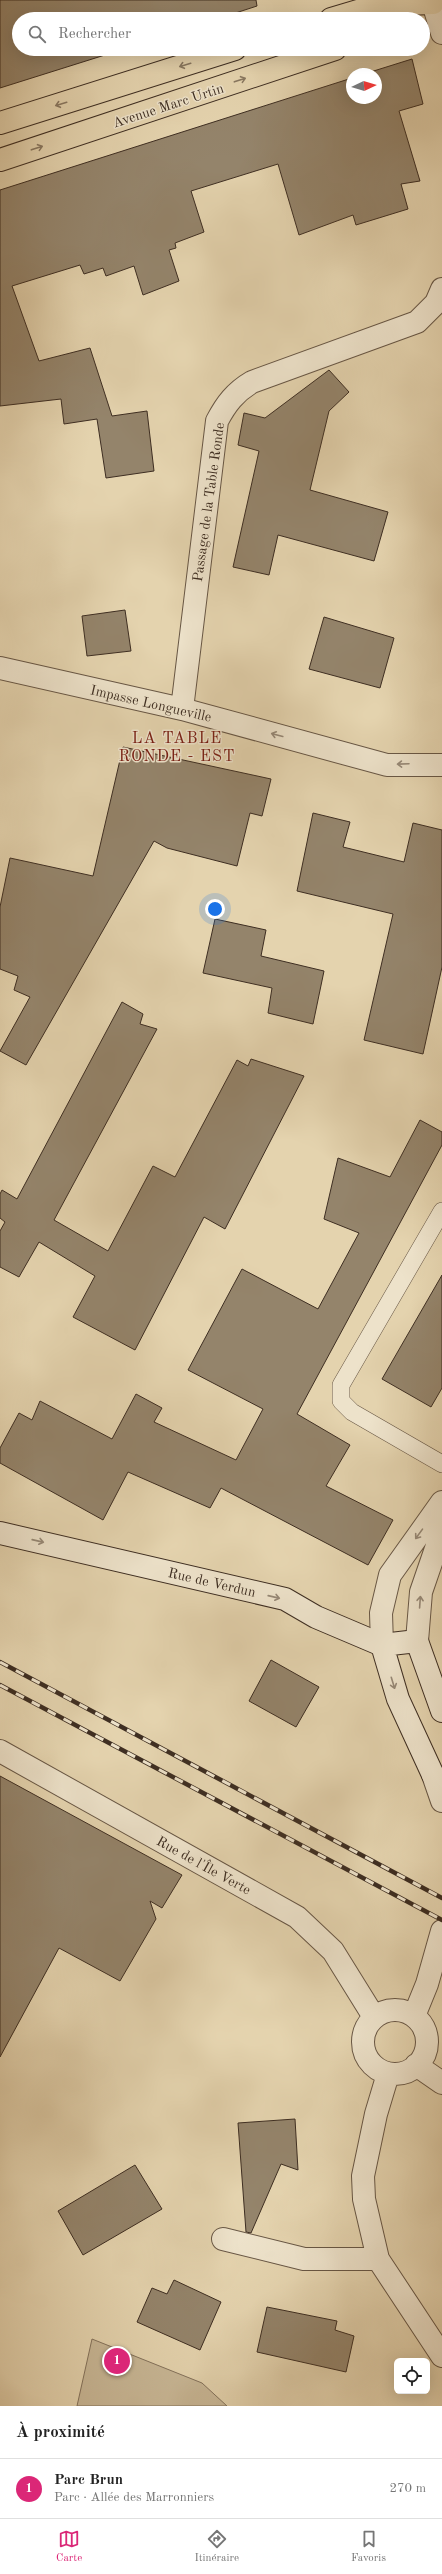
<!DOCTYPE html>
<html lang="fr">
<head>
<meta charset="utf-8">
<style>
  :root { --surface:#fff; --page:#f6f6f6; --text:#222; --muted:#767676; --line:#e0e0e0; --accent:#db2777 }
  body { margin:0; font-family:"Old Standard TT",serif; background:var(--page); color:var(--text) }
  .controls { position:absolute; right:12px; bottom:12px; display:grid; overflow:hidden; border-radius:6px; box-shadow:0 4px 16px #0002 }
  .controls button { width:36px; height:36px; display:grid; place-items:center; padding:0; border:0; border-bottom:1px solid var(--line); background:var(--surface); color:var(--text); font:20px sans-serif }
  .compass { position:absolute; left:346px; top:68px; width:36px; height:36px; border-radius:50%; background:var(--surface); box-shadow:0 4px 16px #0002; rotate:86deg }
  .you { position:absolute; left:215px; top:909px; width:14px; height:14px; margin:-10px; border:3px solid #fff; border-radius:50%; background:#1a73e8; box-shadow:0 0 0 6px #1a73e833 }
  .badge { display:grid; place-items:center; width:26px; height:26px; border-radius:50%; background:var(--accent); color:#fff; font-size:13px; font-weight:700 }
  .pin { position:absolute; translate:-50% -50%; border:2px solid #fff; box-shadow:0 1px 4px #0006 }
  .list { margin:0; padding:0; list-style:none }
  h2 { display:flex; justify-content:space-between; align-items:center; height:52px; margin:0; padding:0 16px; font-size:17px }
  h2 small { font-size:13px; font-weight:400; color:var(--muted) }
  .list li { display:grid; grid-template-columns:26px 1fr auto; gap:12px; align-items:center; box-sizing:border-box; height:60px; padding:0 16px; border-top:1px solid var(--line) }
  .list b { display:block; font-size:15px; white-space:nowrap }
  .list p { margin:0; font-size:13px; white-space:nowrap; color:var(--muted) }
  .list em { font-size:13px; font-style:normal; color:var(--muted) }
  .icon { flex:none; width:22px; height:22px; fill:none; stroke:currentColor; stroke-width:2; stroke-linecap:round; stroke-linejoin:round }
  .map { position:relative; flex:none; width:442px; height:2406px; overflow:hidden }
  .search { position:absolute; background:var(--surface); box-shadow:0 4px 16px #0002; left:12px; right:12px; top:12px; height:44px; display:flex; align-items:center; gap:10px; box-sizing:border-box; padding:0 14px; border-radius:22px; color:var(--muted); font-size:15px }
  .sheet { height:112px; background:var(--surface) }
  nav { display:flex; justify-content:space-around; align-items:center; box-sizing:border-box; height:56px; border-top:1px solid var(--line); background:var(--surface); font-size:11px; color:var(--muted) }
  nav a { display:grid; justify-items:center; gap:2px }
  nav .on { color:var(--accent) }
  .map>svg:first-child { display:block }
  .green { fill:#c8b796; stroke:#83725c }
  .building { fill:#94846b; stroke:#3e2e22 }
  .lines { fill:none; stroke-linecap:round; stroke-linejoin:round }
  .service-casing { stroke:#685745; stroke-width:18 }
  .minor-casing { stroke:#685745; stroke-width:24 }
  .secondary-casing { stroke:#3e2e22; stroke-width:24 }
  .primary-casing { stroke:#3e2e22; stroke-width:24 }
  .service { stroke:#ede2ca; stroke-width:17 }
  .minor { stroke:#ede2ca; stroke-width:22 }
  .secondary { stroke:#ede2ca; stroke-width:22 }
  .primary { stroke:#e4d3ae; stroke-width:22 }
  .rail-casing { stroke:#3e2e22; stroke-width:4.5 }
  .rail { stroke:#ede2ca; stroke-width:3; stroke-dasharray:9; stroke-linecap:butt }
  .oneway { stroke:#897861 }
  .oneway2 { stroke:#968876 }
  .labels { text-anchor:middle; stroke-width:3; stroke-linejoin:round; paint-order:stroke }
  .street-label { font-size:14px; fill:#3e2e22; stroke:#ede2ca }
  .quarter-label { font-size:16px; letter-spacing:1px; fill:#7a1f14; stroke:#ede2ca }
</style>
</head>
<body>
<div class="map">
<svg width="442" height="2406" viewBox="0 0 442 2406">
  <rect width="100%" height="100%" fill="#e4d3ae"/>
  <filter id="stains"><feTurbulence type="fractalNoise" baseFrequency=".005" numOctaves="4"/><feColorMatrix values="0 0 0 0 .2 0 0 0 0 .09 0 0 0 0 .02 0 0 0 .5 -.17"/></filter>
  <radialGradient id="worn" r=".72"><stop offset=".6" stop-color="#630" stop-opacity="0"/><stop offset="1" stop-color="#630" stop-opacity=".3"/></radialGradient>
  <path class="green" d="M92 2339 202 2383 227 2406H77Z"/>
  <path class="building" d="M0 0H256L257 6 217 19H19V49H124L0 88Z
    M412 59 423 104 399 111 420 181 401 184 408 209 356 225 353 215 299 235 278 164 191 191 204 232 175 243 176 248 169 250 179 281 143 295 134 266 106 276 103 268 84 274 80 265 12 286 39 361 90 348 112 416 147 411 154 471 106 478 97 419 64 424 61 399 0 406V190L352 78V98H376V74H364Z
    M329 370 349 392 329 411 310 490 388 512 374 561 278 535 269 575 233 567 259 451 238 445 244 413 265 418Z
    M125 610 131 651 87 656 82 616Z
    M324 617 394 638 380 688 309 669Z
    M123 747 271 779 262 816 250 813 237 866 167 848 154 841 26 1065 0 1051 30 997 14 990 18 976 0 969V907L10 858 93 876Z
    M313 813 350 822 343 847 404 862 413 823 442 830V967L423 1054 364 1040 393 914 297 891Z
    M215 919 266 930 261 956 324 971 313 1024 268 1013 272 988 203 973Z
    M122 1002 143 1014 140 1024 157 1029 54 1220 108 1251 153 1166 175 1177 237 1060 248 1066 251 1059 304 1076 225 1229 204 1217 135 1350 73 1317 95 1276 39 1242 19 1277 0 1267V1231L5 1222 0 1218V1194L2 1190 17 1199Z
    M420 1120 442 1132V1145L297 1414 350 1445 326 1486 393 1520 368 1565 221 1488 210 1508 128 1472 103 1520 0 1463V1448L19 1413 32 1420 40 1401 112 1439 136 1394 162 1408 154 1422 236 1460 263 1409 188 1370 242 1269 318 1309 359 1233 324 1219 338 1158 390 1177Z
    M442 1275V1388L431 1407 382 1379Z
    M271 1660 319 1687 296 1727 249 1701Z
    M0 1776 182 1875 162 1908 150 1901 156 1919 120 1981 59 1948 0 2057Z
    M295 2119 298 2170 281 2164 251 2233 246 2232 238 2123Z
    M135 2165 162 2209 83 2255 58 2211Z
    M174 2280 221 2302 200 2350 137 2322 152 2288 167 2294Z
    M267 2307 337 2321 335 2330 354 2336 346 2372 257 2352Z"/>
  <g class="lines">
    <defs>
      <path id="service" d="M442 1211 341 1385V1401L352 1412 442 1464"/>
      <path id="minor" d="M433 3 442 33
        M0 668 182 709 387 765H442
        M182 709 217 421C226 404 235 392 252 382L417 322 436 303 442 289
        M417 1641 421 1592 442 1531
        M382 1645 381 1613 390 1575 442 1502
        M0 1751 297 1917 333 1951 374 2017
        M433 1775 442 1801
        M363 2042a32 32 0 1 1 64 0a32 32 0 1 1-64 0Z
        M414 2016 427 1984 442 1931
        M416 2065 442 2083
        M388 2074 376 2114 363 2176 364 2199 378 2259 442 2356
        M223 2239 304 2259H378"/>
      <path id="secondary" d="M0 1533 285 1599 316 1617 382 1645 417 1641 442 1711
        M382 1645 398 1699 433 1775 442 1781"/>
      <path id="primary" d="M331 19 378 5 433 3
        M0 123 235 49
        M0 160 335 49"/>
    </defs>
    <use href="#service" class="service-casing"/>
    <use href="#minor" class="minor-casing"/>
    <use href="#secondary" class="secondary-casing"/>
    <use href="#primary" class="primary-casing"/>
    <use href="#service" class="service"/>
    <use href="#minor" class="minor"/>
    <use href="#secondary" class="secondary"/>
    <use href="#primary" class="primary"/>
    <defs>
      <path id="rail" d="M0 1662 442 1898
        M0 1685 442 1920"/>
    </defs>
    <use href="#rail" class="rail-casing"/>
    <use href="#rail" class="rail"/>
  </g>
  <defs><path id="oneway-shaft" d="M-6 0H5M1.5-3L5.5 0L1.5 3" fill="none" stroke-width="1.6" stroke-linecap="round" stroke-linejoin="round"/></defs>
  <g class="oneway">
    <use href="#oneway-shaft" transform="translate(185 65) rotate(163)"/>
    <use href="#oneway-shaft" transform="translate(240 80) rotate(-18)"/>
    <use href="#oneway-shaft" transform="translate(61 104) rotate(163)"/>
    <use href="#oneway-shaft" transform="translate(37 148) rotate(-18)"/>
  </g>
  <g class="oneway2">
    <use href="#oneway-shaft" transform="translate(277 735) rotate(-165)"/>
    <use href="#oneway-shaft" transform="translate(403 764) rotate(178)"/>
    <use href="#oneway-shaft" transform="translate(419 1534) rotate(126)"/>
    <use href="#oneway-shaft" transform="translate(38 1541) rotate(13)"/>
    <use href="#oneway-shaft" transform="translate(274 1597) rotate(13)"/>
    <use href="#oneway-shaft" transform="translate(420 1602) rotate(-86)"/>
    <use href="#oneway-shaft" transform="translate(393 1683) rotate(73)"/>
  </g>
  <g class="labels">
    <g class="street-label">
      <text transform="translate(168 105) rotate(-18)" y="5">Avenue Marc Urtin</text>
      <text transform="translate(208 502) rotate(-82)" y="5">Passage de la Table Ronde</text>
      <text transform="translate(151 703) rotate(13)" y="5">Impasse Longueville</text>
      <text transform="translate(212 1582) rotate(13)" y="5">Rue de Verdun</text>
      <text transform="translate(204 1865) rotate(29)" y="5">Rue de l'Île Verte</text>
    </g>
    <g class="quarter-label">
      <text x="177" y="743">LA TABLE<tspan x="177" dy="18">RONDE - EST</tspan></text>
    </g>
  </g>
  <rect width="100%" height="100%" filter="url(#stains)"/>
  <rect width="100%" height="100%" fill="url(#worn)"/>
</svg>
<div class="controls">
<button><svg class="icon" aria-label="locate" viewBox="0 0 24 24"><circle cx="12" cy="12" r="6"/><path d="M12 2v4M12 18v4M2 12h4M18 12h4"/></svg></button>
</div>
<svg class="compass" viewBox="-18 -18 36 36"><path d="M0-13l5 13h-10z" fill="#e53935"/><path d="M0 13l5-13h-10z" fill="#767676"/></svg>
<div class="you"></div>
<div class="pin badge" style="left:117px;top:2361px">1</div>
<div class="search"><svg class="icon" aria-label="search" viewBox="0 0 24 24"><circle cx="10" cy="10" r="6"/><path d="M15 15l6 6"/></svg>Rechercher</div>
</div>
<section class="sheet">
<h2>À proximité<small></small></h2>
<ul class="list">
<li><span class="badge">1</span><div><b>Parc Brun</b><p>Parc · Allée des Marronniers</p></div><em>270 m</em></li>
</ul>
</section>
<nav>
<a class="on"><svg class="icon" aria-label="map" viewBox="0 0 24 24"><path d="M3 6l6-2 6 2 6-2v14l-6 2-6-2-6 2zM9 4v14M15 6v14"/></svg>Carte</a>
<a><svg class="icon" aria-label="directions" viewBox="0 0 24 24"><path d="M12 3l9 9-9 9-9-9zM9 14v-3h6M13 9l2 2-2 2"/></svg>Itinéraire</a>
<a><svg class="icon" aria-label="saved" viewBox="0 0 24 24"><path d="M7 4h10v16l-5-4-5 4z"/></svg>Favoris</a>
</nav>
</body>
</html>
